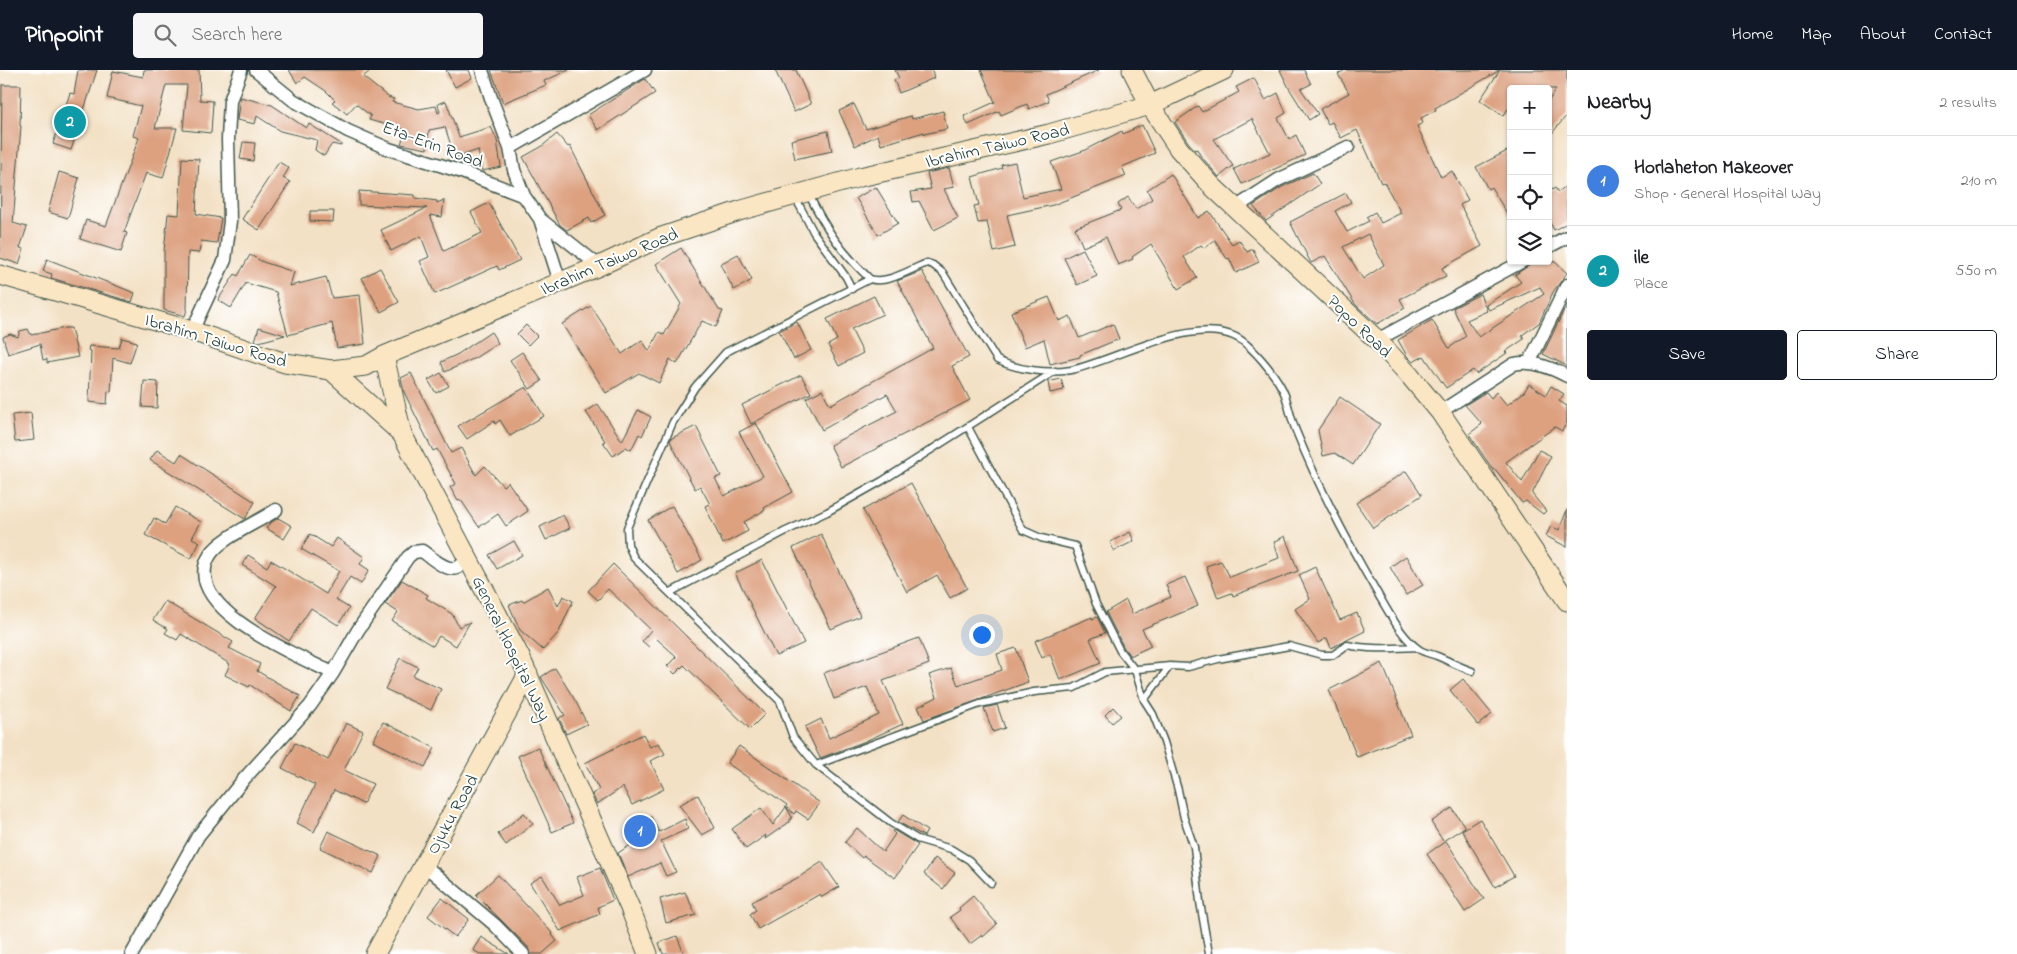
<!DOCTYPE html>
<html lang="en">
<head>
<meta charset="utf-8">
<style>
  :root { --surface:#fff; --page:#f6f6f6; --text:#202124; --muted:#757577; --line:#e0e0e0; --accent:#111827 }
  body { margin:0; font-family:"Indie Flower",sans-serif; background:var(--page); color:var(--text) }
  .controls { position:absolute; right:15px; top:15px; display:grid; overflow:hidden; border-radius:5px; box-shadow:0 1px 4px #0004 }
  .controls button { width:45px; height:45px; display:grid; place-items:center; padding:0; border:0; border-bottom:1px solid var(--line); background:var(--surface); color:var(--text); font:25px sans-serif }
  .you { position:absolute; left:981px; top:564px; width:18px; height:18px; margin:-12px; border:4px solid #fff; border-radius:50%; background:#1a73e8; box-shadow:0 0 0 8px #1a73e833 }
  .badge { display:grid; place-items:center; width:32px; height:32px; border-radius:50%; background:var(--accent); color:#fff; font-size:16px; font-weight:700 }
  .pin { position:absolute; translate:-50% -50%; border:2px solid #fff; box-shadow:0 1px 5px #0006 }
  .list { margin:0; padding:0; list-style:none }
  h2 { display:flex; justify-content:space-between; align-items:center; height:65px; margin:0; padding:0 20px; font-size:21px }
  h2 small { font-size:16px; font-weight:400; color:var(--muted) }
  .list li { display:grid; grid-template-columns:32px 1fr auto; gap:15px; align-items:center; box-sizing:border-box; height:90px; padding:0 20px; border-top:1px solid var(--line) }
  .list b { display:block; font-size:19px; white-space:nowrap }
  .list p { margin:0; font-size:16px; white-space:nowrap; color:var(--muted) }
  .list em { font-size:16px; font-style:normal; color:var(--muted) }
  .actions { display:flex; gap:10px; padding:15px 20px }
  .actions a { flex:1; padding:11px 0; border:1px solid var(--accent); border-radius:5px; text-align:center; font-size:18px; color:var(--accent) }
  .actions .main { background:var(--accent); color:#fff }
  .icon { flex:none; width:28px; height:28px; fill:none; stroke:currentColor; stroke-width:2; stroke-linecap:round; stroke-linejoin:round }
  .map { position:relative; flex:none; width:1567px; height:884px; overflow:hidden }
  header { display:flex; align-items:center; gap:30px; box-sizing:border-box; height:70px; padding:0 25px; background:var(--accent); color:#fff }
  header strong { font-size:24px }
  nav { display:flex; gap:28px; margin-inline-start:auto; font-size:18px }
  .search { width:350px; height:45px; background:var(--page); display:flex; align-items:center; gap:12px; box-sizing:border-box; padding:0 18px; border-radius:5px; color:var(--muted); font-size:19px }
  main { display:flex }
  aside { flex:1; background:var(--surface) }
  .map>svg:first-child { display:block }
  .building { fill:#dda180; fill-rule:evenodd }
  .lines { fill:none; stroke-linecap:round; stroke-linejoin:round }
  .service-casing { stroke:#3f564a; stroke-width:9 }
  .minor-casing { stroke:#3f564a; stroke-width:15 }
  .secondary-casing { stroke:#3f564a; stroke-width:21 }
  .service { stroke:#fff; stroke-width:6 }
  .minor { stroke:#fff; stroke-width:12 }
  .secondary { stroke:#fbe6c3; stroke-width:19 }
  .labels { text-anchor:middle; stroke-width:4; stroke-linejoin:round; paint-order:stroke }
  .street-label { font-size:18px; fill:#1f3d34; stroke:#fff }
</style>
</head>
<body>
<header>
<strong>Pinpoint</strong>
<div class="search"><svg class="icon" aria-label="search" viewBox="0 0 24 24"><circle cx="10" cy="10" r="6"/><path d="M15 15l6 6"/></svg>Search here</div>
<nav><a>Home</a><a>Map</a><a>About</a><a>Contact</a></nav>
</header>
<main>
<div class="map">
<svg width="1567" height="884" viewBox="0 0 1567 884">
  <rect width="100%" height="100%" fill="#fff"/>
  <filter id="ink" filterUnits="userSpaceOnUse"><feTurbulence type="fractalNoise" baseFrequency=".02" numOctaves="2"/><feDisplacementMap in="SourceGraphic" scale="10" xChannelSelector="R" yChannelSelector="G"/><feConvolveMatrix kernelMatrix="1 2 1 2 8 2 1 2 1" color-interpolation-filters="sRGB"/></filter>
  <filter id="wash" filterUnits="userSpaceOnUse"><feTurbulence type="fractalNoise" baseFrequency=".0096" numOctaves="4" result="noise"/><feDisplacementMap in="SourceGraphic" scale="20" xChannelSelector="R" yChannelSelector="G"/><feGaussianBlur stdDeviation="1.12" result="paint"/><feColorMatrix in="noise" values="0 0 0 0 0 0 0 0 0 0 0 0 0 0 0 0 0 1.4 0 .05"/><feComposite in="paint" operator="in"/></filter>
  <g filter="url(#wash)">
    <rect width="100%" height="100%" fill="#f3e1c5"/>
    <g id="blocks">
      <path class="building" d="M78 0H97L71 80 53 74 70 23 74 24Z
        M144 0H199L200 30 213 31 211 63 183 60 187 15H166L155 58H177L163 108 146 103 124 162 127 163 121 182 80 169 86 150 106 156 139 68 133 66 141 36 107 28 113 1 143 7Z
        M289 0H371L363 7 388 27 394 29 392 32 419 39 436 36 438 43 440 42 438 34 446 31 459 67 491 57 497 70 501 97 482 101 478 80 455 88 445 57 429 60 427 79 401 74 406 60 369 50 371 46 356 34 347 44 332 32 335 30 326 21 305 7 297 13Z
        M446 0H469L472 8 455 17Z
        M491 0H569L544 11 546 15 503 33Z
        M775 0H796L811 34 794 42Z
        M895 0H932L934 8 899 23 894 10 899 8Z
        M981 0H1099L1046 24 1049 31 1029 39 1027 34 1001 45 999 41 968 55 964 46 995 32Z
        M1280 0H1304L1311 14 1301 19 1318 44 1309 50 1289 18Z
        M1345 0H1500L1435 38 1436 40 1421 48 1423 53 1417 56 1441 107 1452 101 1468 130 1460 135 1482 176 1442 198 1446 206 1400 229 1405 238 1377 254 1355 234 1325 186 1311 193 1290 152 1346 123 1351 132 1335 141 1347 162 1369 151 1366 147 1375 142 1381 153 1401 143 1384 112 1381 113 1357 60 1341 68 1332 52 1328 54 1320 39 1349 23 1338 4ZM1368 164 1384 195 1363 209 1343 177Z
        M1500 0H1567V45L1548 68V32L1556 19H1511V35L1503 46 1480 30Z
        M1254 8 1265 30 1278 23 1286 43 1278 48 1289 69 1296 65 1305 85 1242 114 1234 99 1270 83 1252 49 1214 69 1233 96 1219 107 1200 85 1197 79 1195 80 1188 72 1175 52 1198 36 1202 42 1239 22 1236 17Z
        M645 9 655 23 598 60 588 45Z
        M2 15H21L20 56H21L13 153 27 157 20 178 24 179 19 194 0 188Z
        M240 27 272 35 306 58 309 54 341 74V76L332 74 324 86 315 80 317 70 280 61 257 46 255 54 237 50Z
        M854 34 866 59 911 46 912 49 943 41 947 59 924 64V62L881 75 878 65 855 76 839 41Z
        M1142 55 1155 83 1122 97 1126 106 1053 135 1007 145 1015 177 994 182 987 152 978 153 974 136 979 135 972 107 1002 98 1001 95 1015 92 1023 127 1061 119 1051 92 1083 81 1122 61 1123 64Z
        M828 61 832 81 795 89 791 70Z
        M557 64 568 77 570 76 605 145 591 153 589 148 567 160 560 155 523 87 541 77Z
        M243 72 255 73 253 91 240 89Z
        M1511 79V150L1491 117 1488 119 1476 97Z
        M182 88 199 89 196 144 221 148 217 173 201 171 199 183 188 182 187 239 185 246 164 240V181L168 144 179 145Z
        M279 92 289 98 283 108 290 112 259 160 242 149Z
        M949 98 954 117 944 119 958 148 934 160 919 131 913 132 911 122 931 119 927 103Z
        M59 102 79 108 68 148 48 142Z
        M1313 103 1320 114 1266 151 1253 136 1282 117Z
        M1171 104 1198 148 1209 141 1232 174 1239 170 1247 182 1253 179 1259 192 1236 203 1229 188 1227 189 1215 170 1204 178 1201 175 1184 187 1197 208 1178 219 1151 174 1132 187 1133 189 1118 195 1106 167 1083 177 1075 158 1121 140 1118 134 1128 127 1136 139 1152 129 1147 120Z
        M1567 115V153L1554 160 1548 149V122L1555 118 1558 122Z
        M876 117 898 153 878 165 856 128Z
        M359 121 415 125V128L437 131V133L444 130 442 147 430 145 444 181 482 163 471 142 489 133 520 190 499 200 497 196 435 224 420 191 429 187 421 166 391 181 381 160 427 138 359 135Z
        M310 141H334L333 152 310 151Z
        M681 178 719 240 723 241 716 257 702 251 677 294 670 289 659 313 639 303 606 323 562 254 591 236 622 284 642 270 649 281 659 262 664 265 681 234 656 194Z
        M1083 179 1097 206 1077 215 1064 188Z
        M738 184 752 210 734 220 720 194Z
        M250 185 263 192 294 202 290 216 326 207 332 228 360 225 365 274 337 278 332 253 288 265 276 222 246 213 231 238 218 230 235 204 238 206Z
        M47 189 135 223 132 232 51 208 52 204 43 201Z
        M1535 191 1555 192 1567 203 1553 222 1539 253 1522 265 1524 269 1505 282 1507 283 1476 304 1473 300 1446 318 1424 286 1413 292 1407 286 1398 270 1432 250 1449 278 1466 266 1453 238 1480 224 1487 241 1467 250 1479 267 1544 224 1540 217 1489 240 1486 235 1521 212 1515 205Z
        M380 198 399 232 381 242 362 208Z
        M922 201 969 287 952 296 970 330 841 397 830 375 897 341 887 324 822 360 806 328 822 320 830 335 933 278 897 211Z
        M874 226 883 244 851 259 863 283 839 296 828 275 837 270 827 249Z
        M1049 227 1059 251 1070 246 1079 268 1113 254 1119 269 1080 285V287L1050 294 1044 269 1025 277 1011 242Z
        M1567 234V296L1543 284Z
        M797 252 811 280 794 289 779 261Z
        M526 255 537 266 528 275 517 264Z
        M259 257 285 265 259 272 255 271Z
        M65 258H71L78 287 47 293V289L43 290 40 274 8 284 3 267 10 264 18 267 20 261 28 259 31 265Z
        M491 262 498 273 475 288 445 302 441 292 458 284Z
        M122 268 137 272 130 293 113 288 111 322 108 321 107 334 89 332 91 281 88 280 89 276 119 278Z
        M522 282 542 311 530 319 510 290Z
        M411 303 451 383 461 378 476 405 485 396 503 416 508 412 528 441 506 456 498 444 479 457 461 430 458 431 450 417 456 414 437 379 433 381 404 322 401 308Z
        M441 303 449 316 436 323 428 310Z
        M801 305 811 323 751 354 742 335Z
        M1061 309 1064 320 1050 323 1048 312Z
        M144 311 158 312 157 338 142 337Z
        M1529 314 1546 325 1551 316 1564 324 1559 331 1567 336V352L1562 361 1555 357 1506 392 1522 412 1539 380 1551 386 1532 424 1546 441 1543 444 1526 431 1522 433 1495 399 1493 400 1469 364 1482 354 1465 335 1486 322 1491 328 1496 322 1507 335 1524 322Z
        M526 317 544 346 510 366 500 350 495 354 494 351 467 369 458 356Z
        M1340 327 1380 354 1353 395 1335 383 1323 386 1318 360Z
        M598 334 622 371 638 340 651 347 642 366 639 364 631 380 626 377 613 386 603 372 605 371 586 342Z
        M31 343 34 370 15 372 12 345Z
        M756 353 793 422 764 438 765 440 744 452 748 461 723 474 705 436 710 434 700 416 695 419 670 371 672 368 696 356 721 406 715 408 724 426 763 406 739 362Z
        M157 380 176 392 181 384 255 432 245 449 150 390Z
        M1406 401 1422 425 1373 458 1356 433Z
        M911 413 967 518 950 528 937 505 907 522 863 440Z
        M672 436 702 490 678 504 648 450Z
        M175 437 201 452 192 468 200 472 191 489 145 465 154 448 165 454Z
        M1567 440V477L1546 466 1551 456 1559 460Z
        M563 445 570 458 546 470 540 457Z
        M278 448 292 456 284 469 266 458 269 454Z
        M1130 462 1134 471 1114 481 1110 472Z
        M310 464 331 477 337 468 364 487 360 494 369 500 361 514 350 507 336 530 349 538 338 555 311 538 289 571 255 548 276 516 242 495 248 485 267 497 271 490 326 524 339 501 301 479Z
        M821 464 860 546 831 559 793 478Z
        M1285 466 1298 501 1233 526 1232 523 1218 528 1206 496 1221 491 1230 507 1279 488 1274 472Z
        M514 471 522 485 497 499 489 485Z
        M1406 486 1423 515 1406 525 1390 497Z
        M762 490 804 573 776 586 735 503Z
        M613 494 765 644 750 659 684 595 675 604 667 596 676 587 675 585 657 569 649 577 642 571 651 560 608 519 598 530 588 521Z
        M1315 497 1340 550 1357 543 1365 561 1331 578 1327 568 1318 573 1295 539 1310 529 1299 505Z
        M1185 507 1198 536 1142 559 1151 576 1130 586 1124 578 1106 542 1126 530 1132 544 1171 527 1166 515Z
        M402 510 428 525 426 528 452 544 459 557 470 552 456 576 439 566 433 576 392 551 398 542 385 534Z
        M548 517 558 536 563 526 573 531 559 562 543 580 520 560 509 535 522 530 523 532Z
        M165 531 233 572 229 578 260 594 257 601 300 626 291 641 250 615 249 617 225 605 230 594 181 564 177 570 165 563 168 559 153 550Z
        M1092 547V549L1097 547 1105 563 1090 569 1101 593 1060 610 1050 584 1042 588 1035 571Z
        M919 568 929 594 883 611 903 654 863 672 820 688 805 657 821 649 829 668 879 645 867 617 834 629 824 603Z
        M1016 578 1028 612 924 650 918 637 937 627 929 605 951 598 958 615 1002 600 997 584Z
        M400 588 418 597 413 606 441 619 431 640 385 619Z
        M1382 593 1411 665 1357 687 1329 620Z
        M555 598 576 632 587 654 566 664 559 648 565 645 541 607Z
        M1463 609 1492 644 1478 655 1450 620Z
        M997 635 1005 658 993 662 984 638Z
        M1113 637 1121 646 1112 653 1105 645Z
        M383 652 435 678 425 697 373 671Z
        M346 653 363 661 344 700 373 714 363 734 334 720 314 762 297 753 315 715 282 698 295 673 328 690Z
        M643 664 650 677 659 673 665 684 650 691 664 719 632 735 623 717 597 734 592 724 599 720 585 693Z
        M739 676 820 733 808 749 796 741 794 744 786 737 787 735 727 693Z
        M538 677 573 753 552 762 518 686Z
        M698 725 715 758 702 765 679 735Z
        M786 737 792 747 788 753 765 769 766 765 746 779 732 759 761 738 773 755Z
        M1452 738 1465 757 1443 771 1431 752Z
        M524 743 533 754 506 775 498 764Z
        M903 745 927 761 924 766 898 752Z
        M651 747 659 762 685 749 688 759 661 771 676 802 666 806 660 793 628 807 618 783 632 774 625 762Z
        M1480 749 1514 806 1495 817 1462 760Z
        M857 758 883 782 895 764 892 761 893 760 918 775 895 808 864 786 862 788 845 772Z
        M328 761 381 786 373 803 320 778Z
        M1446 771 1484 829 1465 842 1427 784Z
        M935 788 955 803 943 819 924 804Z
        M822 792 839 817 822 827 820 824 758 859 750 844 756 840 752 832 799 807Z
        M600 798 613 830 598 837 600 844 560 861 530 813 542 806 560 835 584 825 577 807Z
        M498 805 553 864 552 865 557 871 542 884H531L529 878 476 825Z
        M685 822 696 845 666 853 660 829Z
        M973 826 997 854 983 867 982 865 970 874 950 847 960 840 959 838Z
        M442 828 469 849 455 867 428 846Z
        M677 866 684 884H663L659 873Z
        M481 867 509 884H480L473 880Z"/>
    </g>
  </g>
  <g filter="url(#ink)">
    <use href="#blocks" fill-opacity="0" stroke="#3f564a" stroke-width="1"/>
    <g class="lines">
      <defs>
        <path id="service" d="M808 123C826 159 841 182 870 209 886 215 911 199 927 193L933 195 943 203 997 290C1018 300 1048 304 1071 300 1116 291 1206 237 1246 274 1259 285 1279 309 1285 325 1289 337 1291 349 1296 361 1319 418 1348 473 1379 526 1390 544 1402 568 1420 580 1425 583 1432 584 1437 586 1449 591 1460 597 1472 601
          M795 127 814 163 846 207 852 219
          M870 209 726 282 695 317 673 352 627 458 628 475 634 488 780 631 793 667 816 695 891 753 917 769 951 779 969 790 991 813
          M968 357 1023 460 1041 468 1075 476 1096 534 1120 581 1135 600 1144 630 1153 644 1164 672 1178 720 1184 748 1194 777 1200 832 1209 884
          M671 522 786 461 827 442 882 411 1055 301
          M1144 630 1170 596 1188 597 1218 589 1289 576 1322 585H1333L1347 575C1370 580 1393 578 1416 577
          M816 695 980 634 1034 622 1074 618 1105 602 1170 596"/>
        <path id="minor" d="M256 0 293 30 348 61 389 79 459 101 524 126 540 149 560 212
          M482 0 491 28 510 78 514 100 524 126
          M510 78 645 0
          M1235 138 1278 110 1348 77
          M540 149 599 196
          M1548 177 1567 167
          M192 261 225 190 230 151 228 69 230 31 241 0
          M1377 270 1523 191
          M1529 293 1567 215
          M1440 342 1514 294C1531 290 1552 298 1567 306
          M276 440C257 453 222 467 210 485 177 537 300 587 333 603
          M424 795 495 855 523 884
          M132 884 198 766 244 709 310 636 333 603 358 560 408 487 414 482 422 481C431 487 449 505 460 496 463 494 465 490 467 487"/>
        <path id="secondary" d="M1132 0 1150 35 1179 79 1213 117 1377 270 1410 306 1440 342 1567 531
          M0 205 192 261 285 293 331 300 366 296 384 286 599 196 659 168 742 140 860 107 1049 64 1150 35 1224 0
          M384 286 402 364
          M331 300 402 364 520 587 630 838 648 884
          M375 884 528 604"/>
      </defs>
      <use href="#service" class="service-casing"/>
      <use href="#minor" class="minor-casing"/>
      <use href="#secondary" class="secondary-casing"/>
      <use href="#service" class="service"/>
      <use href="#minor" class="minor"/>
      <use href="#secondary" class="secondary"/>
    </g>
  </g>
  <g class="labels">
    <g class="street-label">
      <text transform="translate(433 74) rotate(20)" y="6">Eta-Erin Road</text>
      <text transform="translate(997 75) rotate(-13)" y="6">Ibrahim Taiwo Road</text>
      <text transform="translate(609 191) rotate(-23)" y="6">Ibrahim Taiwo Road</text>
      <text transform="translate(1360 256) rotate(44)" y="6">Popo Road</text>
      <text transform="translate(216 270) rotate(17)" y="6">Ibrahim Taiwo Road</text>
      <text transform="translate(512 578) rotate(64)" y="6">General Hospital Way</text>
      <text transform="translate(452 744) rotate(-61)" y="6">Ojuku Road</text>
    </g>
  </g>
</svg>
<div class="controls">
<button>+</button>
<button>−</button>
<button><svg class="icon" aria-label="locate" viewBox="0 0 24 24"><circle cx="12" cy="12" r="6"/><path d="M12 2v4M12 18v4M2 12h4M18 12h4"/></svg></button>
<button><svg class="icon" aria-label="layers" viewBox="0 0 24 24"><path d="M12 4l9 5-9 5-9-5zM3 14l9 5 9-5"/></svg></button>
</div>
<div class="you"></div>
<div class="pin badge" style="left:640px;top:761px;background:#3f7fe0">1</div>
<div class="pin badge" style="left:70px;top:52px;background:#0f9aa8">2</div>
</div>
<aside>
<h2>Nearby<small>2 results</small></h2>
<ul class="list">
<li><span class="badge" style="background:#3f7fe0">1</span><div><b>Horlaheton Makeover</b><p>Shop · General Hospital Way</p></div><em>210 m</em></li>
<li><span class="badge" style="background:#0f9aa8">2</span><div><b>ile</b><p>Place</p></div><em>550 m</em></li>
</ul>
<div class="actions"><a class="main">Save</a><a>Share</a></div>
</aside>
</main>
</body>
</html>
